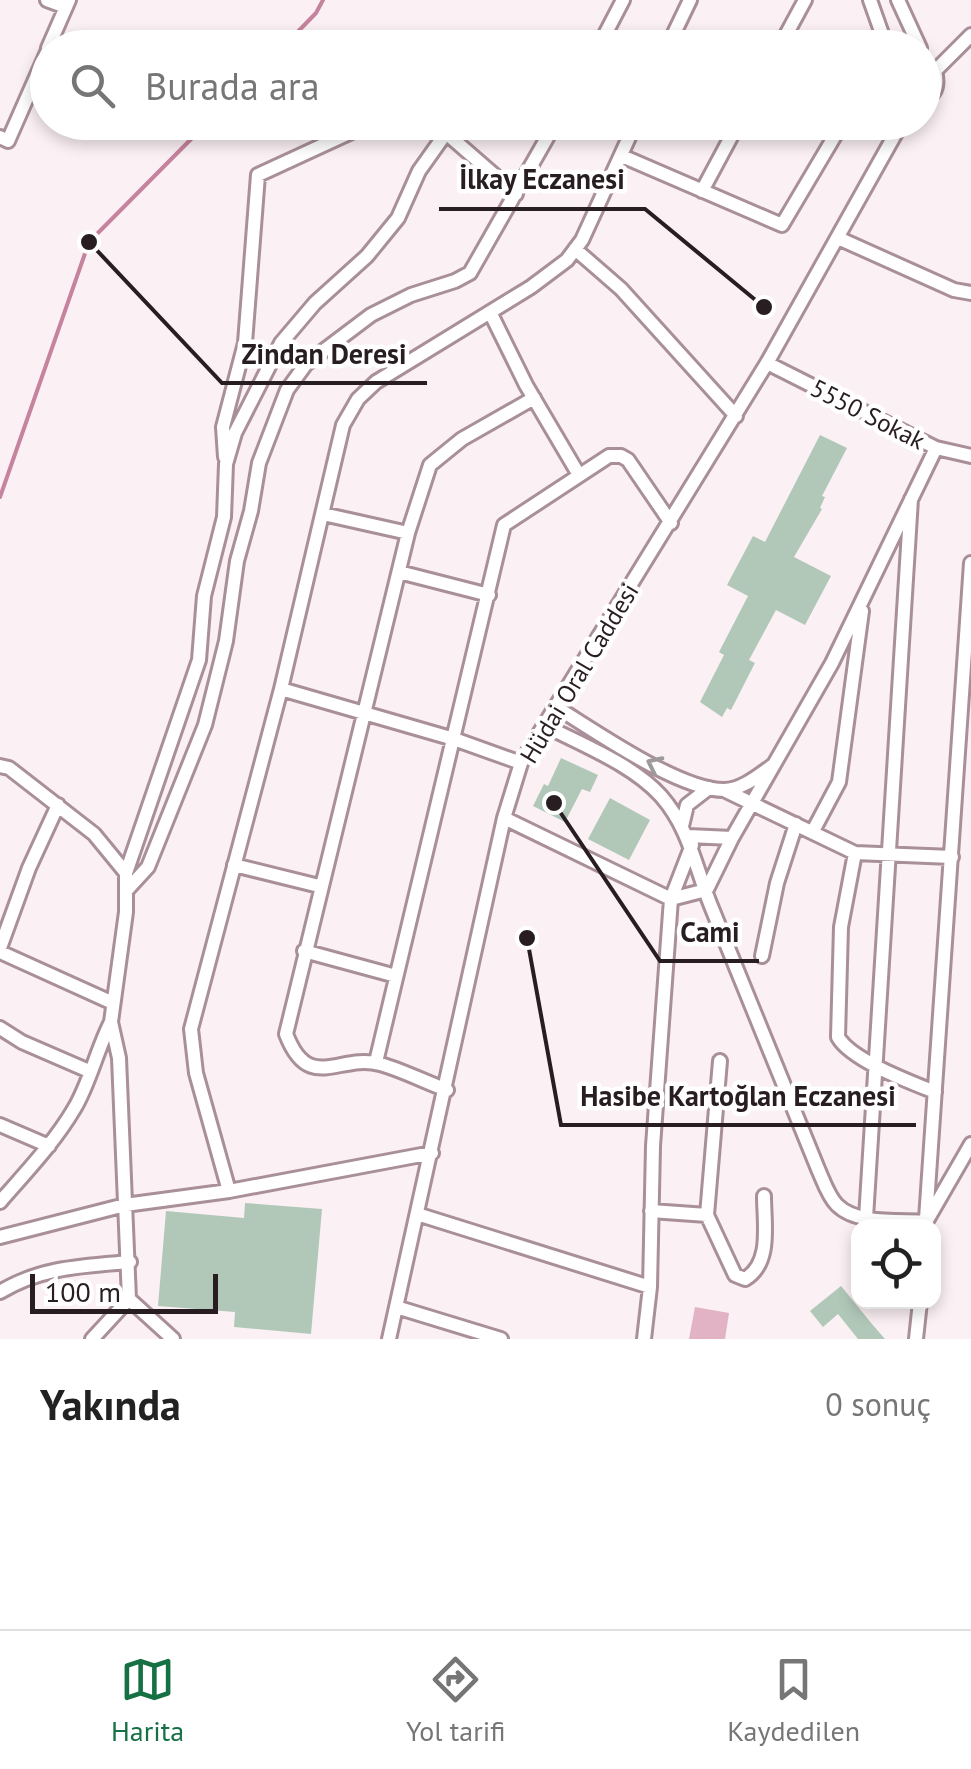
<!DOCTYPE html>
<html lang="tr">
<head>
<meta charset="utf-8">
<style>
  :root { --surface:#fff; --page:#f6f6f6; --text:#222; --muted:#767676; --line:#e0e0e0; --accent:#157044 }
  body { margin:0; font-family:"PT Sans",sans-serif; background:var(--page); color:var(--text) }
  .controls { position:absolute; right:30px; bottom:30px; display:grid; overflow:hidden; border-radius:20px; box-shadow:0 5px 15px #0003 }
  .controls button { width:90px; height:90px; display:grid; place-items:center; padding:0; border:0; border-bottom:2px solid var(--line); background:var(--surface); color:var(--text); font:50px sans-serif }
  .scale { position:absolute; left:30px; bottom:25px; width:188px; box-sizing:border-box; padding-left:10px; border:5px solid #281e22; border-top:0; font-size:28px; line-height:35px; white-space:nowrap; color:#281e22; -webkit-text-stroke:8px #fff; paint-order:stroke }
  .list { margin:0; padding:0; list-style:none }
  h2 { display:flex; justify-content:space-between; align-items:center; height:130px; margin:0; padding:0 40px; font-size:42px }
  h2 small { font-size:32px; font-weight:400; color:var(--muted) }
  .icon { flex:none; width:55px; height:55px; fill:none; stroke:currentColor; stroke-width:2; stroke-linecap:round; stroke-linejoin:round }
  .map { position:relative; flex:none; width:971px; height:1339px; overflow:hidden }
  .search { position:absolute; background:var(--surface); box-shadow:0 5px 15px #0003; left:30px; right:30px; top:30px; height:110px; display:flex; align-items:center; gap:25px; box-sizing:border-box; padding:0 35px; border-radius:55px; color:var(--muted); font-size:38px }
  .sheet { height:290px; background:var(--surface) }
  nav { display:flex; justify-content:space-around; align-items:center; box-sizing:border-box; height:140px; border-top:2px solid var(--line); background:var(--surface); font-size:28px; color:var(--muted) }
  nav a { display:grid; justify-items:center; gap:5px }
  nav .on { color:var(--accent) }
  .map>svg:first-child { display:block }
  .green { fill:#e1b3c4 }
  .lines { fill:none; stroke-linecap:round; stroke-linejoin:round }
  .stream { stroke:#c5839d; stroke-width:4 }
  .building { fill:#b1c8b8 }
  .minor-casing { stroke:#a98f99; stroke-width:18 }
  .minor { stroke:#fff; stroke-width:12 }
  .oneway { stroke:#9e9a9c }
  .labels { text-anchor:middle; stroke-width:9; stroke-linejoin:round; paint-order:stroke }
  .street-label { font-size:25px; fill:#281e22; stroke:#fff }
  .leader { fill:none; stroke:#281e22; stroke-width:4 }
  .callout-dot { fill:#281e22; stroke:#fff; stroke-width:4 }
  .callout-label { font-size:28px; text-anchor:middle; font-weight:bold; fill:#281e22; stroke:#fff; stroke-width:9; stroke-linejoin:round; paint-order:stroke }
</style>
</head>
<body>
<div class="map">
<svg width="971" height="1339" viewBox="0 0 971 1339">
  <rect width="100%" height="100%" fill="#fbf0f4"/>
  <path class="green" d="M695 1307 729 1313 725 1339H689Z"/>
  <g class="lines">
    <path class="stream" d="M282 48 316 13 323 0
      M0 497 89 242 208 122"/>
  </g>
  <path class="building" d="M820 435 847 448 822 496 825 497 820 508 822 509 794 557 831 576 805 625 776 610 749 660 755 663 731 710 727 708 722 717 700 702 724 655 719 652 748 596 727 585 753 536 765 542Z
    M561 758 598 775 590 792 582 789 565 822 533 806 544 784 548 786Z
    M610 798 650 820 629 860 588 839Z
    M245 1203 322 1209 311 1334 234 1327 235 1312 158 1306 166 1211 244 1218Z
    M841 1286 872 1324 885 1339H858L838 1314 823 1327 810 1311Z"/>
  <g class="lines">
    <defs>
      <path id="minor" d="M47 0 66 7
        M870 0 887 48
        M898 0 920 48
        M48 48 69 0
        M598 48 623 0
        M667 48 690 0
        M779 48 805 0
        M924 63 935 71C938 83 937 94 924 99
        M935 71 971 35
        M0 137 8 141 48 50
        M622 156 782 225 843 122
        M702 191 739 122
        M838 238 954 290 971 293
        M575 249 621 289 736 416
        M490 312 526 385 579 475
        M767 363 936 448 971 456
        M225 457 223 427 245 343 258 175 373 122
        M323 514 408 533
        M399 572 489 595
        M281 689 454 739 521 763
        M556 707C595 731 679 790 724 790 741 790 758 776 772 766
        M544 725C582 745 632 764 661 796 690 829 695 867 711 906 747 994 782 1081 818 1169 823 1180 828 1196 837 1205 857 1225 900 1220 926 1222L971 1144
        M0 766 9 768 94 834 126 873V912L111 1022 119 1058 129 1299 173 1339
        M726 791 855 853 952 857
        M504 818 671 899 653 1146 650 1287 644 1339
        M682 826 687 805 709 788
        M813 831 839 782 862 611
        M688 836 732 838
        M855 853 841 927 838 1037C851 1060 910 1082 935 1092
        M234 865 319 886
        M126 873 199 660 204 596 224 517 226 464 235 433 281 343 315 303 367 256 398 218 419 171 446 133 516 194
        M707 889 732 838 832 663 936 448
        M126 891 148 867 205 725 226 641 237 561 251 511 259 463 287 390 306 364 371 315 411 295 455 281 470 273 556 122
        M671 899 692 845
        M671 899 706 890
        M0 948 29 868 58 805
        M304 951 396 976
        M0 952 113 1003
        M762 956 777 883 796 824
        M0 1028 22 1042 89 1071
        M376 1062 504 525 609 456H621L628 460 671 523
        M447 1090C425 1082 402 1070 380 1064 339 1053 309 1094 286 1034L408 533 430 465 462 439 534 398
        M0 1125 49 1146
        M229 1191 196 1073 191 1029 281 689 343 425 358 399 376 382 531 287 567 260 582 240 636 122
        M0 1202C26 1172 54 1143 74 1109 89 1085 97 1049 111 1022
        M651 1211 707 1215 735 1275 745 1279C772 1263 764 1224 764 1196
        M417 1214 650 1287
        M707 1215 720 1061
        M866 1218 911 499
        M926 1219 971 563
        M0 1237 125 1205 229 1191 432 1153
        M0 1292C41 1267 83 1266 130 1262
        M396 1307 501 1339
        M92 1339 129 1299
        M389 1339 504 818 521 763 767 363 902 122
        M916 1339 920 1302"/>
    </defs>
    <use href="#minor" class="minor-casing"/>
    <use href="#minor" class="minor"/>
  </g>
  <defs><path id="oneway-chevron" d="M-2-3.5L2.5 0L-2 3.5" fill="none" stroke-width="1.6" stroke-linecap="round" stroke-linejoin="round" transform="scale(2.5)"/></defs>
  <use class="oneway" href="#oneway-chevron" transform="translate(654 764) rotate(-154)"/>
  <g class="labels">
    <g class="street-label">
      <text transform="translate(868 414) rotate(27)" y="9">5550 Sokak</text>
      <text transform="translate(579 673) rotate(-59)" y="9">Hüdai Oral Caddesi</text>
    </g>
  </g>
  <path class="leader" d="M764 307L645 209H439M89 242L222 383H427M554 803L660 961H759M527 938L561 1125H916"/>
  <g class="callout-dot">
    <circle cx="764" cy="307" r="10"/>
    <circle cx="89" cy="242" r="10"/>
    <circle cx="554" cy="803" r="10"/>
    <circle cx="527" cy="938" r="10"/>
  </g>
  <g class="callout-label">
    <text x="542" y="189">İlkay Eczanesi</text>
    <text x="324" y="364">Zindan Deresi</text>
    <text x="710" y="942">Cami</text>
    <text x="738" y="1106">Hasibe Kartoğlan Eczanesi</text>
  </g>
</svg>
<div class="controls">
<button><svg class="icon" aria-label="locate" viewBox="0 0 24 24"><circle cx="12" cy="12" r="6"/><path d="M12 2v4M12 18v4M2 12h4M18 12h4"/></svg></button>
</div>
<div class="scale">100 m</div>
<div class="search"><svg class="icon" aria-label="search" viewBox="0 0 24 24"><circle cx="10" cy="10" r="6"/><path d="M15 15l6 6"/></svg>Burada ara</div>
</div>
<section class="sheet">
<h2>Yakında<small>0 sonuç</small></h2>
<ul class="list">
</ul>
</section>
<nav>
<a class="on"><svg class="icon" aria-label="map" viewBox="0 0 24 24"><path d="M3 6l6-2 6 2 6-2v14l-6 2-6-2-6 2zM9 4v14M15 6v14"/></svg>Harita</a>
<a><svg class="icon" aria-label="directions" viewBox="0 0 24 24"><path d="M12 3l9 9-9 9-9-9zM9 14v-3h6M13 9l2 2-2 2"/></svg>Yol tarifi</a>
<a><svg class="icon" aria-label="saved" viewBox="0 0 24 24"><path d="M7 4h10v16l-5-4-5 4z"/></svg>Kaydedilen</a>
</nav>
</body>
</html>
